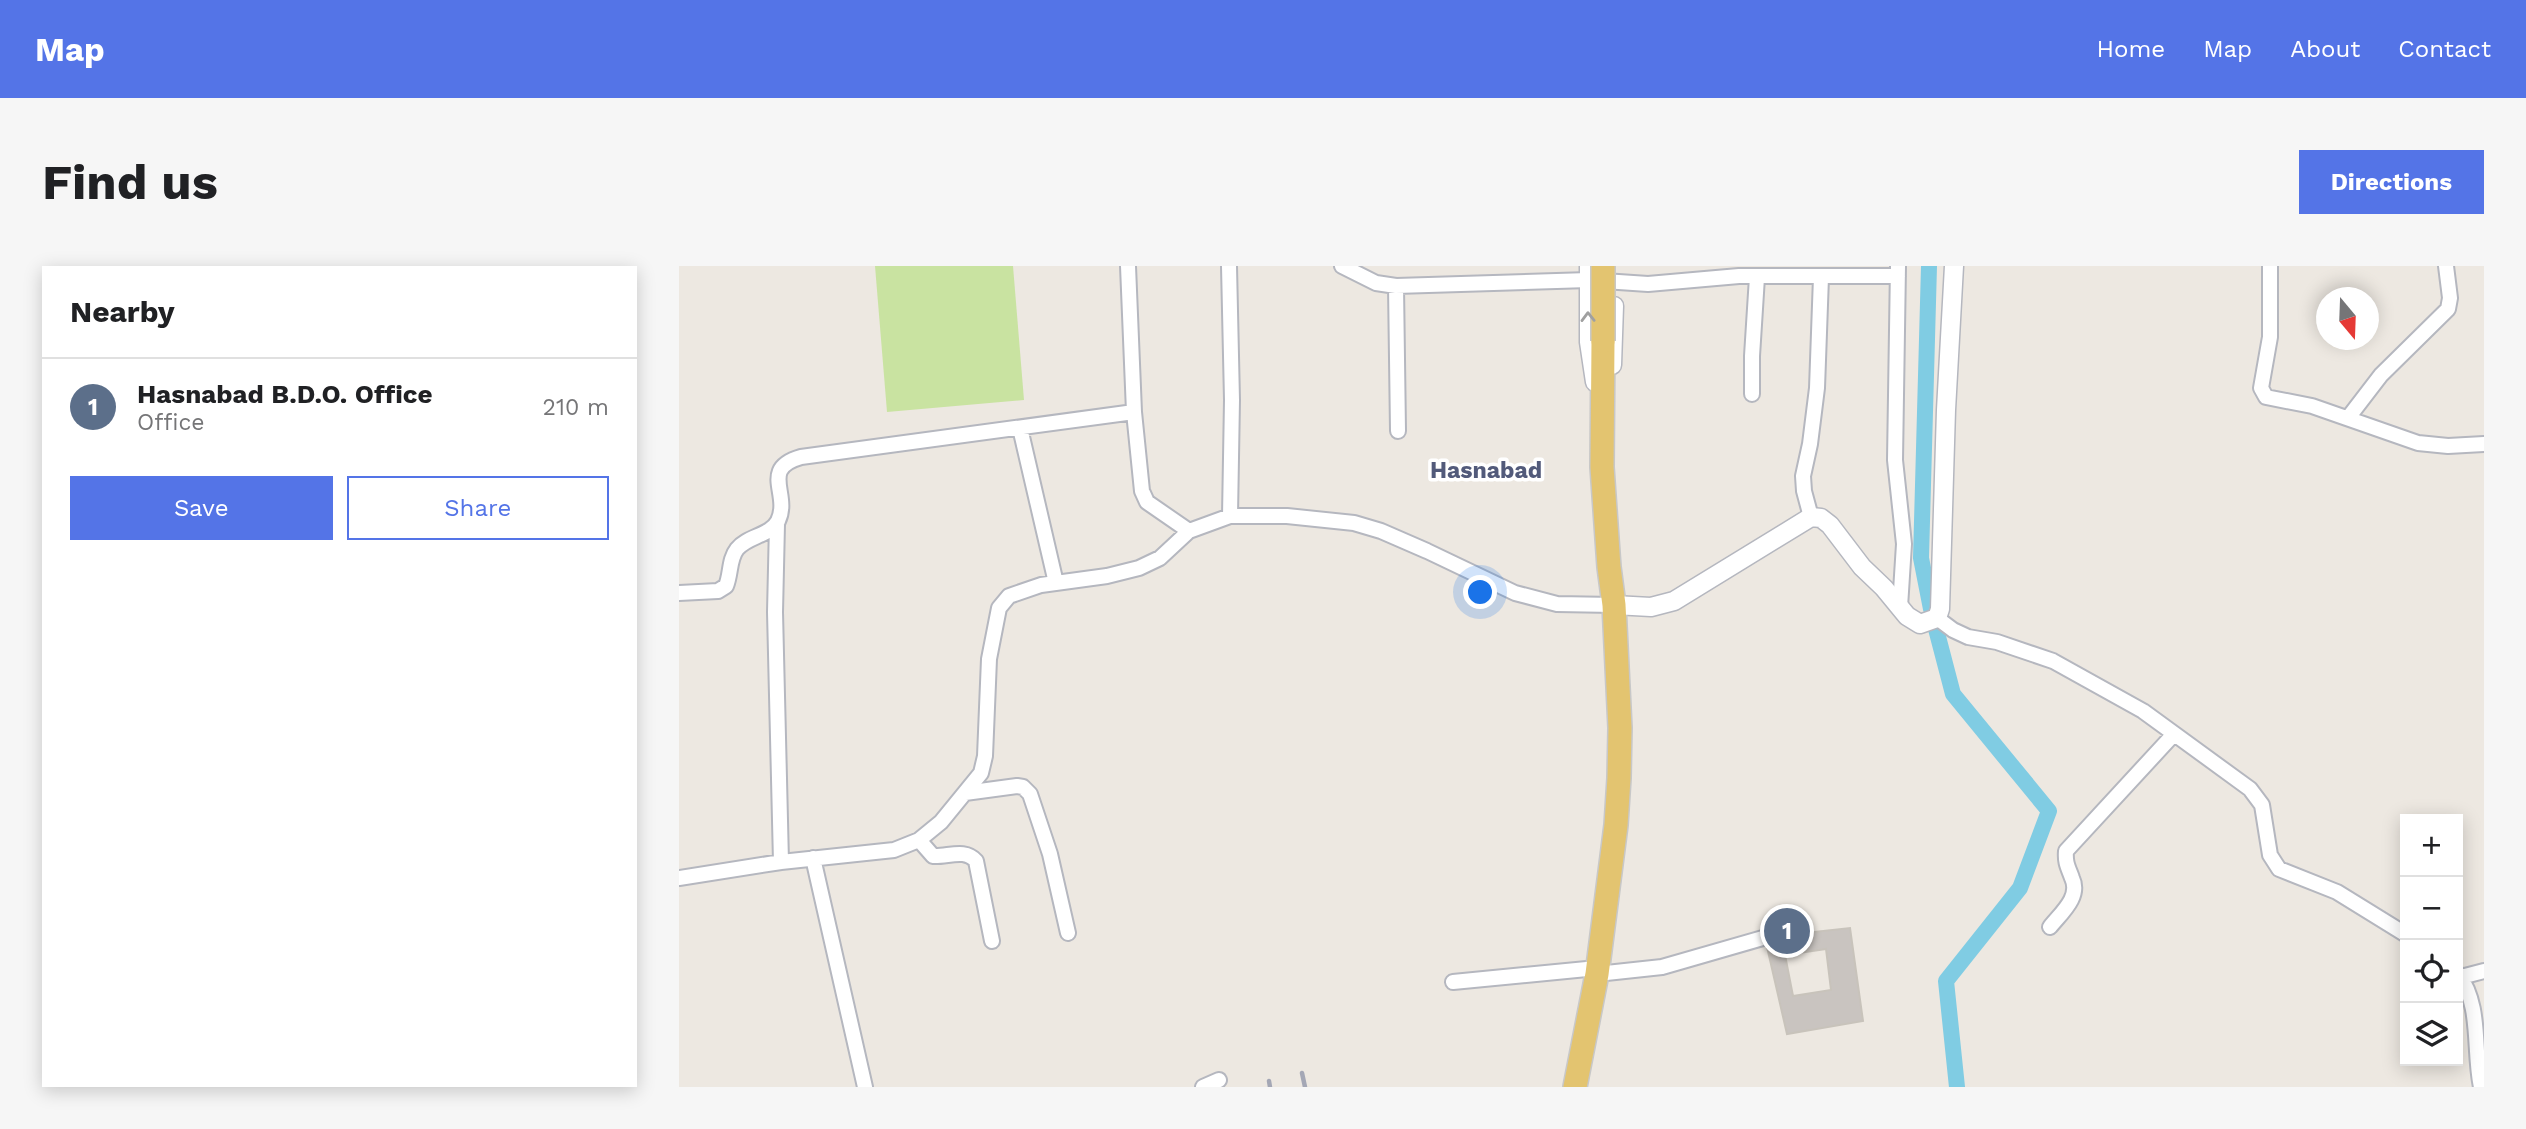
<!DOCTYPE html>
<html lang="en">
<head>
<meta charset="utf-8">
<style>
  :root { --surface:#fff; --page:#f6f6f6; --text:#202124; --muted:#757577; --line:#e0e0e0; --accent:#5474e7 }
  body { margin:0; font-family:"Work Sans",sans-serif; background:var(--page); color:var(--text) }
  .controls { position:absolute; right:21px; bottom:21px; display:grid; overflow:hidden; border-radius:0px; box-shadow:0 4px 18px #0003 }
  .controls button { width:63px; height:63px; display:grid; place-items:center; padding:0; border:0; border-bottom:2px solid var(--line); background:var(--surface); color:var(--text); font:35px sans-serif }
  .compass { position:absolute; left:1637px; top:21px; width:63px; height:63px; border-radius:50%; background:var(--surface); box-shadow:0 4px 18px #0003; rotate:161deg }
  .you { position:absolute; left:802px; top:327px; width:24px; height:24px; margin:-18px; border:5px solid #fff; border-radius:50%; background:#1a73e8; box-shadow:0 0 0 10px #1a73e833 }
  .badge { display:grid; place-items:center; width:46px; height:46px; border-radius:50%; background:var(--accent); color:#fff; font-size:23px; font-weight:700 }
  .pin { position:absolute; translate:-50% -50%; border:4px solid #fff; box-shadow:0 2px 7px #0006 }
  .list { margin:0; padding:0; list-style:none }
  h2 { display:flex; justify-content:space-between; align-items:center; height:91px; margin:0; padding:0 28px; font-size:30px }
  h2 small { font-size:23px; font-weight:400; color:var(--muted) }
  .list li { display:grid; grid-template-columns:46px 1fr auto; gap:21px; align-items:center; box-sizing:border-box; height:98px; padding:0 28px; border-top:2px solid var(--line) }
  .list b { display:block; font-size:26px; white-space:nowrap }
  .list p { margin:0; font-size:23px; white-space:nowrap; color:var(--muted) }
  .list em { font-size:23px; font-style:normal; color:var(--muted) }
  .actions { display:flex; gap:14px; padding:21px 28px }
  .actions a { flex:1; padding:16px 0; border:2px solid var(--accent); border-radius:0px; text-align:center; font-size:24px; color:var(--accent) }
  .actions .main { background:var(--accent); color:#fff }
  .icon { flex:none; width:38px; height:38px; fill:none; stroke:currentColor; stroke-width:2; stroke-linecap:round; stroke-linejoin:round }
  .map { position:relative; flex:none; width:1805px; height:821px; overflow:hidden; border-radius:0px }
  header { display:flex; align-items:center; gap:42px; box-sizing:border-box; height:98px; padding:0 35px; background:var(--accent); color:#fff }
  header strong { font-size:33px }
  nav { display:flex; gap:38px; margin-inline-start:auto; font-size:24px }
  .intro { display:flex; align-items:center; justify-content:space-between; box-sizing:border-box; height:168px; padding:0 42px }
  h1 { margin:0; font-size:49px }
  .button { padding:18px 32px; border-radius:0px; background:var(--accent); color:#fff; font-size:24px; font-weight:700 }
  main { display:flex; gap:42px; padding:0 42px }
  aside { flex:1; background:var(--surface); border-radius:0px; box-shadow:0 4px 18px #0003 }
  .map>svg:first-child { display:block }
  .pitch { fill:#c9e3a1 }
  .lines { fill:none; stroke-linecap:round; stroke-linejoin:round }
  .canal { stroke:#80cce3; stroke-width:16 }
  .building { fill:#c9c4c0; stroke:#c8c3bb; stroke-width:2; fill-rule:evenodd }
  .minor-casing { stroke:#b5b7bf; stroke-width:18 }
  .tertiary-casing { stroke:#b5b7bf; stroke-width:21 }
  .primary-casing { stroke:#c8c8c8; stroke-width:26 }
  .minor { stroke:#fff; stroke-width:14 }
  .tertiary { stroke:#fff; stroke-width:18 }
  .primary { stroke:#e3c470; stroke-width:23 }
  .rail { stroke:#a4a7b5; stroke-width:4.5 }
  .primary-bridge-casing { stroke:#c8c8c8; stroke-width:26; stroke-linecap:butt }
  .primary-bridge { stroke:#e3c470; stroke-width:23 }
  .oneway { stroke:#a0a0a0 }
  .labels { text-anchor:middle; stroke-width:7; stroke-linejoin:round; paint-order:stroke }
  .quarter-label { font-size:23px; font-weight:bold; fill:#525a7a; stroke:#fff }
</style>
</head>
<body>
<header>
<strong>Map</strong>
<nav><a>Home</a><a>Map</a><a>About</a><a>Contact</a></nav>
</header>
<div class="intro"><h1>Find us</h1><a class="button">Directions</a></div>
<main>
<aside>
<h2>Nearby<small></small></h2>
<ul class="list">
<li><span class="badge" style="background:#5c6f8a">1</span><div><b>Hasnabad B.D.O. Office</b><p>Office</p></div><em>210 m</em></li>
</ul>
<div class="actions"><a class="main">Save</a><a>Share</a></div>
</aside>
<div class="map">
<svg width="1805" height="821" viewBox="0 0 1805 821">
  <rect width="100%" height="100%" fill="#ede8e1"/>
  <path class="pitch" d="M196 0H334L345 134 208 146Z"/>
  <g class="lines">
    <path class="canal" d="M1250 0 1242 292 1252 343
      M1257 363 1274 428 1370 545 1341 622 1267 715 1278 821"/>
  </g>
  <path class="building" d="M1171 662 1184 755 1108 768 1088 681 1111 674 1117 668ZM1147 683 1152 724 1114 730 1106 689Z"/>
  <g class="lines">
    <defs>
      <path id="minor" d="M449 0 455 146 463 225 468 236 510 265
        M550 0 553 134 551 250
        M663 0 697 17 717 20 910 14 969 18 1060 10H1219
        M1219 0 1216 194 1225 278 1221 341
        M1591 0V71L1582 122 1587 131 1633 140 1739 177 1769 180 1805 178
        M717 20 719 165
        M1073 128V90L1078 11
        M1669 152 1702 109 1769 43 1771 32 1767 0
        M341 162 377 317
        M1132 251 1125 225 1124 210 1131 178 1138 122 1142 11
        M98 258 96 346 102 596
        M0 327 39 325 47 320C52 308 50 293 58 283 68 270 91 270 99 255 112 228 80 203 122 191L455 146
        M1258 352 1274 364 1289 371 1318 376 1374 395 1464 445 1571 523 1583 539 1591 589 1600 603 1658 626 1726 668
        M286 527 338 520 344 521 351 528 371 588 389 667
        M240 574 254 590C269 591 286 582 297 595L313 675
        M134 592 186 821
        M0 612 102 596 215 584 240 574 262 556 302 507 306 490 310 393 320 342 330 330 362 319 428 310 460 302 481 292 510 265 551 250H608L675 257 702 265 748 285 836 327 878 338 935 339
        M1371 661C1382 647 1402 631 1393 612 1389 601 1386 597 1387 585L1494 469
        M918 708 983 701 1108 665
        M1779 708C1803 739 1794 784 1802 821
        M1782 711 1805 705
        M774 716 918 702
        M524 821 540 814"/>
      <path id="tertiary" d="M910 0V76L916 116
        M933 99 935 40
        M935 339 972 341 995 335 1132 251 1142 252 1151 259 1183 301 1205 322 1228 350 1241 358 1258 352 1261 343 1267 144 1275 0"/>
      <path id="primary" d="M896 821 918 708 937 559 940 512 941 462 935 339 930 301 923 201 924 75"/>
    </defs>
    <use href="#minor" class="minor-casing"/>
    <use href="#tertiary" class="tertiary-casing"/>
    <use href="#primary" class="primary-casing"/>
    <use href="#minor" class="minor"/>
    <use href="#tertiary" class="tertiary"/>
    <use href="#primary" class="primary"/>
    <path class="rail" d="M623 807 626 821
      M590 815 591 821"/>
    <defs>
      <path id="primary-bridge" d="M924 75V0"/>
    </defs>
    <use href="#primary-bridge" class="primary-bridge-casing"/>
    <use href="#primary-bridge" class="primary-bridge"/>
  </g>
  <defs><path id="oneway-chevron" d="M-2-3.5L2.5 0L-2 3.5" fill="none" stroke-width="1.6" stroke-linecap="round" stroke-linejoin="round" transform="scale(1.75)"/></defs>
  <use class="oneway" href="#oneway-chevron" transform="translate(909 51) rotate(-91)"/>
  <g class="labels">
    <g class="quarter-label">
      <text x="807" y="212">Hasnabad</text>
    </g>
  </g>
</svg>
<div class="controls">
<button>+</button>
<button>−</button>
<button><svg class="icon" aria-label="locate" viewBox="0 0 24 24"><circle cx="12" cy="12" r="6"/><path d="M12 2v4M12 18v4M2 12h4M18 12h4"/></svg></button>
<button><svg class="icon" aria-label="layers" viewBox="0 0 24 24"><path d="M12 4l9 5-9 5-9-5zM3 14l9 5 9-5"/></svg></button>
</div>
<svg class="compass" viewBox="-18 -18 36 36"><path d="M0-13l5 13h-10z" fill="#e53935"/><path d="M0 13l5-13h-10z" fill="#757577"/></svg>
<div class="you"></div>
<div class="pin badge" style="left:1108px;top:665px;background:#5c6f8a">1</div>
</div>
</main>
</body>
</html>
